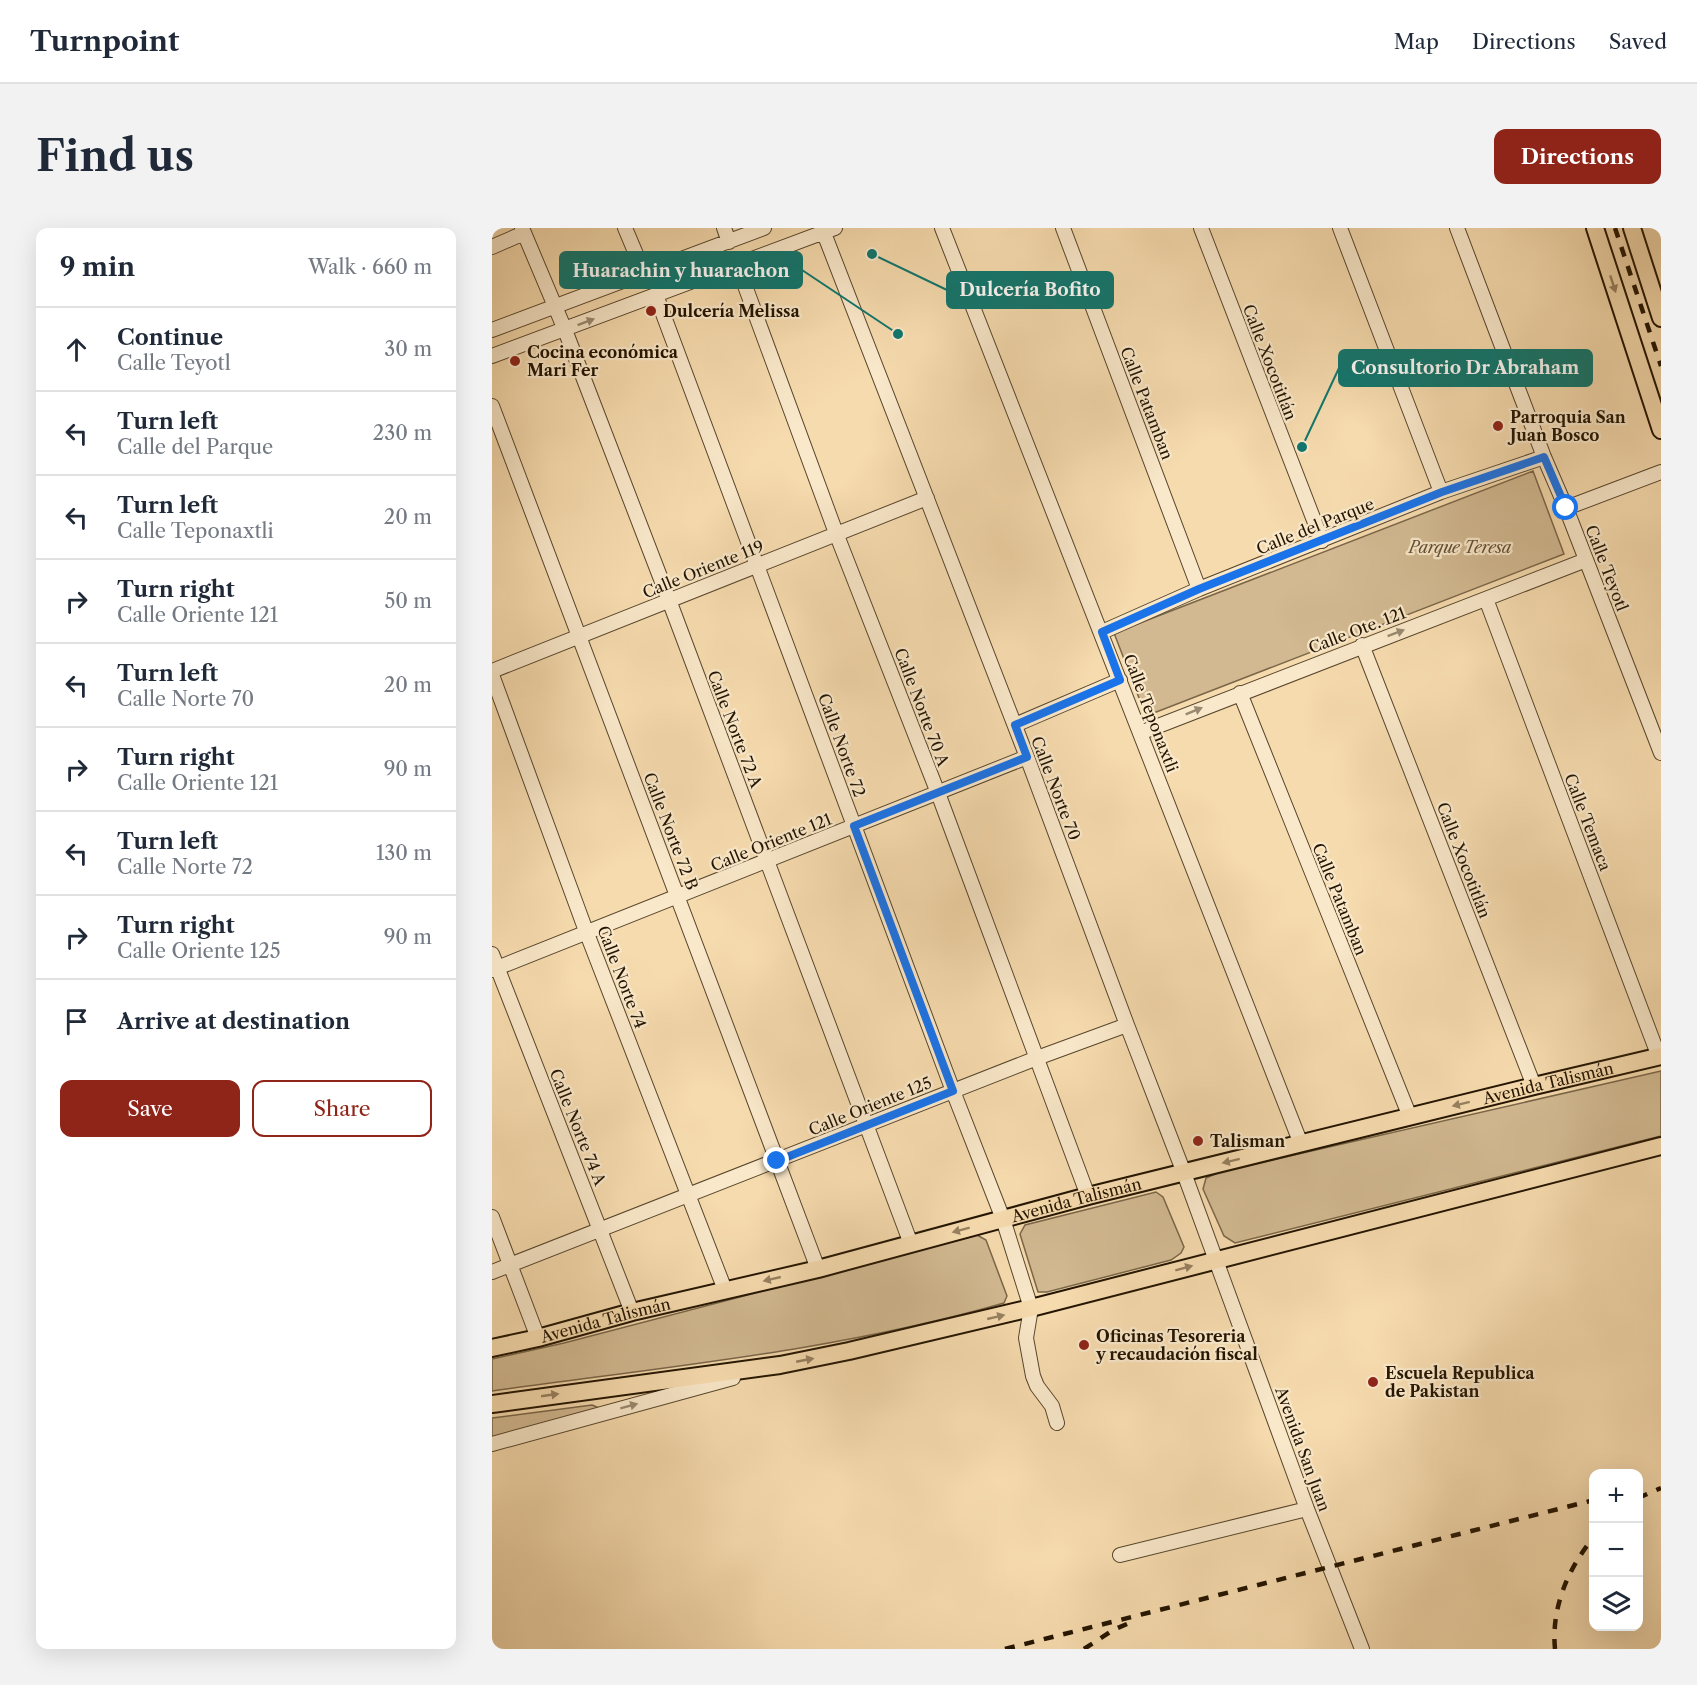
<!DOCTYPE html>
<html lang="en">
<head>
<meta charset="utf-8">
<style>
  :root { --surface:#fff; --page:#f2f2f3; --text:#1f2937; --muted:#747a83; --line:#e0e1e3; --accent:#8f2418 }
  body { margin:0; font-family:"Libre Caslon Text",serif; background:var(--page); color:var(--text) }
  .controls { position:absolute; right:18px; bottom:18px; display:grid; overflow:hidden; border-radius:12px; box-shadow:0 6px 24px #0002 }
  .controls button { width:54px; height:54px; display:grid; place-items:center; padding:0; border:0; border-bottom:2px solid var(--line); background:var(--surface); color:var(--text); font:30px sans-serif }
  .stop { position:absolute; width:18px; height:18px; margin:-14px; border:4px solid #1a73e8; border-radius:50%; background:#fff }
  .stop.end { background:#1a73e8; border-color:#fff; box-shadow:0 2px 6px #0008 }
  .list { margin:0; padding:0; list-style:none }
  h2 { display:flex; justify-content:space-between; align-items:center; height:78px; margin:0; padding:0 24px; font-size:26px }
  h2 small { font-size:20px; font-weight:400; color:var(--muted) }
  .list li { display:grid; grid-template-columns:39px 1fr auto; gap:18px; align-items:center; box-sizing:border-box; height:84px; padding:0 24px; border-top:2px solid var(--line) }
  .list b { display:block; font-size:22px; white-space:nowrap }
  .list p { margin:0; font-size:20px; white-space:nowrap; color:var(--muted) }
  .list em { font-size:20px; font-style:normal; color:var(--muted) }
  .actions { display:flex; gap:12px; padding:18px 24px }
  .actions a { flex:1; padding:14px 0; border:2px solid var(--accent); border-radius:12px; text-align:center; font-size:21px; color:var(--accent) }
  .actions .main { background:var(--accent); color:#fff }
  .icon { flex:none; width:33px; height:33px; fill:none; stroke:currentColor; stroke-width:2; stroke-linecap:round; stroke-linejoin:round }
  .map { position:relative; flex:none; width:1169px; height:1421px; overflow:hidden; border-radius:12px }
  header { display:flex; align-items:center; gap:36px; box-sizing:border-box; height:84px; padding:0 30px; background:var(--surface); border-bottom:2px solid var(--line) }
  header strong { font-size:28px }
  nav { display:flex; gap:33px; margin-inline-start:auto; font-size:21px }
  .intro { display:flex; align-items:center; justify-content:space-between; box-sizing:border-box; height:144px; padding:0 36px }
  h1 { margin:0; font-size:42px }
  .button { padding:15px 27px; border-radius:12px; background:var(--accent); color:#fff; font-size:21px; font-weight:700 }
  main { display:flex; gap:36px; padding:0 36px }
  aside { flex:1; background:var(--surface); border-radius:12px; box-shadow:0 6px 24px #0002 }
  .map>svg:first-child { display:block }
  .green { fill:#d2b991; stroke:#7a6649; stroke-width:1.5 }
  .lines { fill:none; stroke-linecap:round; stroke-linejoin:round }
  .minor-casing { stroke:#58462c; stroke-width:16 }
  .major-casing { stroke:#231401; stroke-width:20 }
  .minor { stroke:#f9e8ca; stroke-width:14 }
  .major { stroke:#f6dbae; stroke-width:16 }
  .rail { stroke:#231401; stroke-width:4.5; stroke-dasharray:10 10; stroke-linecap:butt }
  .oneway { fill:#978160 }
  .oneway2 { fill:#998970 }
  .route { stroke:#1a73e8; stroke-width:8 }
  .poi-dot { fill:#8f2418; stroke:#f9e8ca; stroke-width:2 }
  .labels { text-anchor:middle; stroke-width:4.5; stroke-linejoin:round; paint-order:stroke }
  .poi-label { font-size:16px; font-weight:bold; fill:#231401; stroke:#f9e8ca; text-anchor:start }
  .street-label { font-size:16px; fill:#231401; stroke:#f9e8ca }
  .park-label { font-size:16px; font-style:italic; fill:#604e33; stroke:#f9e8ca }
  .leader { fill:none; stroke:#0f766e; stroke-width:2 }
  .callout-dot { fill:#0f766e; stroke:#f9e8ca; stroke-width:2 }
  .callout { fill:#0f766e; stroke:#0f766e; stroke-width:2 }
  .callout-label { font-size:18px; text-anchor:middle; font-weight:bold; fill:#fff }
</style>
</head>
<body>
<header>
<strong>Turnpoint</strong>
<nav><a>Map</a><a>Directions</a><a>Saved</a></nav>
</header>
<div class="intro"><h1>Find us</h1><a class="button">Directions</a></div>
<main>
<aside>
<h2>9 min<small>Walk · 660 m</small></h2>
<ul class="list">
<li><svg class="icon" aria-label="ahead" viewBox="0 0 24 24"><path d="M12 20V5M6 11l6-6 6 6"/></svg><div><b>Continue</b><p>Calle Teyotl</p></div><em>30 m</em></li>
<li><svg class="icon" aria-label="left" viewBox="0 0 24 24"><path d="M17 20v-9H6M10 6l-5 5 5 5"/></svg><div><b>Turn left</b><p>Calle del Parque</p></div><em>230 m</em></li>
<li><svg class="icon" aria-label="left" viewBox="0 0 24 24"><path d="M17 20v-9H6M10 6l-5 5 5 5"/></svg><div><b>Turn left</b><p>Calle Teponaxtli</p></div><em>20 m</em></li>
<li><svg class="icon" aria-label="right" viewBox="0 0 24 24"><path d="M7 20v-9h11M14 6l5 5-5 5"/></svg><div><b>Turn right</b><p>Calle Oriente 121</p></div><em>50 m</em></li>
<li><svg class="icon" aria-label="left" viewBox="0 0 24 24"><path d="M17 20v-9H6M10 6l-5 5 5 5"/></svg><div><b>Turn left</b><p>Calle Norte 70</p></div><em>20 m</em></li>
<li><svg class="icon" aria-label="right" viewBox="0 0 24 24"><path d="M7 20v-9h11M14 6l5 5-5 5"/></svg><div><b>Turn right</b><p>Calle Oriente 121</p></div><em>90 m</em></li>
<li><svg class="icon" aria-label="left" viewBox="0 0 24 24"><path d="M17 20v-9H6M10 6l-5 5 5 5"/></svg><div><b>Turn left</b><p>Calle Norte 72</p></div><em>130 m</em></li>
<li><svg class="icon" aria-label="right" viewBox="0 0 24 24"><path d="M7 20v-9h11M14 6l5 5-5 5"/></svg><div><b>Turn right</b><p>Calle Oriente 125</p></div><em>90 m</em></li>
<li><svg class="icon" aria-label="arrive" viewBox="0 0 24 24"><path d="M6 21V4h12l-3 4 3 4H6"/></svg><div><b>Arrive at destination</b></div></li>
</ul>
<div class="actions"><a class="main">Save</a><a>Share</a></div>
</aside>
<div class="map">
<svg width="1169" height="1421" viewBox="0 0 1169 1421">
  <rect width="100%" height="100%" fill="#f6dbae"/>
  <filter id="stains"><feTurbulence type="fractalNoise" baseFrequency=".00333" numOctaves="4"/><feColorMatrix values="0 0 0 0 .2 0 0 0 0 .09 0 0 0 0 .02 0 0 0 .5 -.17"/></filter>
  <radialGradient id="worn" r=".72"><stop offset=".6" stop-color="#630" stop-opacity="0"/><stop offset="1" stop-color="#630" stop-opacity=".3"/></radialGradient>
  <path class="green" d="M1041 243 1072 326 654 488 622 405Z
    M1169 843V908L743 1015 732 1008 711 961 714 950 728 944Z
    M664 964 671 969 692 1019 689 1025 679 1032 555 1064H546L528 1006 533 997Z
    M485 1007 494 1012 515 1068 512 1075C345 1123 171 1139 0 1163V1131L72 1115Z
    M100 1177 112 1182 0 1210V1190Z"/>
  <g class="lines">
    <defs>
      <path id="minor" d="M30 0 73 102 177 372 419 1016
        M133 0 152 45
        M232 0 237 14
        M330 0 535 529 635 797 692 945 815 1281 870 1421
        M450 0 809 916
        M571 0 707 361
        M709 0 830 313
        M848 0 949 264
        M965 0 1052 229 1074 280 1169 525
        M0 19 32 5
        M245 36 344 305 446 565 596 968
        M164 67 461 863 511 991 539 1080 534 1110 541 1148 545 1158 560 1178 565 1195
        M0 102 272 0
        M0 128 343 0
        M0 178 326 1041
        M1074 280 1169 244
        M994 371 1167 829
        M610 404 707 361 949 264 1052 229
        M870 417 1042 858
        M0 443 435 270
        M0 447 94 703 233 1062
        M748 465 918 889
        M523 497 628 452
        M648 505 1094 332
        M0 726 140 1084
        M0 742 535 529
        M0 989 46 1110
        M0 1044 545 830 635 797
        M0 1216 241 1150
        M628 1327 815 1281"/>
      <g id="major">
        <path d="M1103 0 1169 202"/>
        <path d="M1140 0 1169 90"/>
        <path id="s1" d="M0 1120 46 1110 140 1084 326 1041 596 968 1042 858 1169 828"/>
        <path d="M0 1176 288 1137 357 1123 539 1080 1169 918"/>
      </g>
    </defs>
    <use href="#minor" class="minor-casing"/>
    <use href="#major" class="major-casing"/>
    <use href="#minor" class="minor"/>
    <use href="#major" class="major"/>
    <path class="rail" d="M1123 0 1169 138
      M1146 1270 1169 1260
      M513 1421 1102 1272
      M592 1421 621 1402 635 1396
      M1063 1421C1059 1380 1076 1340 1102 1309"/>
  </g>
  <defs><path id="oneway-solid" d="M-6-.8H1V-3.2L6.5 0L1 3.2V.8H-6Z" transform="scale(1.5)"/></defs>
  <g class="oneway">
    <use href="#oneway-solid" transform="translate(1121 56) rotate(72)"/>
    <use href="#oneway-solid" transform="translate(969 876) rotate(166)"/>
    <use href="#oneway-solid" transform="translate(739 933) rotate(166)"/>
    <use href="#oneway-solid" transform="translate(469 1002) rotate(165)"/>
    <use href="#oneway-solid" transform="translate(692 1040) rotate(-15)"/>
    <use href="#oneway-solid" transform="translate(280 1051) rotate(167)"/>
    <use href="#oneway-solid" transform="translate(504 1089) rotate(-13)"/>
    <use href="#oneway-solid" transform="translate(313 1132) rotate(-11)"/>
    <use href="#oneway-solid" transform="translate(58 1167) rotate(-8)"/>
  </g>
  <g class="oneway2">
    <use href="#oneway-solid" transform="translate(94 94) rotate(-21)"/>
    <use href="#oneway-solid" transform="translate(904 405) rotate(-21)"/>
    <use href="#oneway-solid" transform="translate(702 483) rotate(-22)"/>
    <use href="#oneway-solid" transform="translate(137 1178) rotate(-15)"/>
  </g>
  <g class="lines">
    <path class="route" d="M285 933 461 863 362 598 535 529 523 497 628 452 610 404 707 361 950 264 1052 229 1074 280"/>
  </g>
  <g class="poi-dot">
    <circle cx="159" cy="83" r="6"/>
    <circle cx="23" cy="133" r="6"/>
    <circle cx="1006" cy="198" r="6"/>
    <circle cx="706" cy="913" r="6"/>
    <circle cx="592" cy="1117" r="6"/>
    <circle cx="881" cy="1154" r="6"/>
  </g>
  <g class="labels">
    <g class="poi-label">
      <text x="171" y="89">Dulcería Melissa</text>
      <text x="35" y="130">Cocina económica<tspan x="35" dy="18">Mari Fer</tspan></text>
      <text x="1018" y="195">Parroquia San<tspan x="1018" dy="18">Juan Bosco</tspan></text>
      <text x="718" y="919">Talisman</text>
      <text x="604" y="1114">Oficinas Tesoreria<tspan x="604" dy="18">y recaudación fiscal</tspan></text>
      <text x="893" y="1151">Escuela Republica<tspan x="893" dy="18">de Pakistan</tspan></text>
    </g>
    <g class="street-label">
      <text transform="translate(778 134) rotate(69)" y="6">Calle Xocotitlán</text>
      <text transform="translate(655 175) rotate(69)" y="6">Calle Patamban</text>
      <text transform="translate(823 298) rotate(-22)" y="6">Calle del Parque</text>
      <text transform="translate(1115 340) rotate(69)" y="6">Calle Teyotl</text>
      <text transform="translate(211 341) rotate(-22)" y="6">Calle Oriente 119</text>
      <text transform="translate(865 402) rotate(-21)" y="6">Calle Ote. 121</text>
      <text transform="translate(430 479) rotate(69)" y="6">Calle Norte 70 A</text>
      <text transform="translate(659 485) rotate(69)" y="6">Calle Teponaxtli</text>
      <text transform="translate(243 501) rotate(69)" y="6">Calle Norte 72 A</text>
      <text transform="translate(350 517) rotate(70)" y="6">Calle Norte 72</text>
      <text transform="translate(564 560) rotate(69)" y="6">Calle Norte 70</text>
      <text transform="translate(1096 594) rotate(69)" y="6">Calle Temaca</text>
      <text transform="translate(179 603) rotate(69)" y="6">Calle Norte 72 B</text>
      <text transform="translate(279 614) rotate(-22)" y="6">Calle Oriente 121</text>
      <text transform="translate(972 632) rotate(69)" y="6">Calle Xocotitlán</text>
      <text transform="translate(848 671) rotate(68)" y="6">Calle Patamban</text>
      <text transform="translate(130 749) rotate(69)" y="6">Calle Norte 74</text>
      <text dy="6" stroke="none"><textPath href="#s1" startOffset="1089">Avenida Talismán</textPath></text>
      <text transform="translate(378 878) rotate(-22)" y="6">Calle Oriente 125</text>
      <text transform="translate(86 899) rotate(68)" y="6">Calle Norte 74 A</text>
      <text dy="6" stroke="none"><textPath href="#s1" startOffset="603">Avenida Talismán</textPath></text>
      <text dy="6" stroke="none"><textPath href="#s1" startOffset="117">Avenida Talismán</textPath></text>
      <text transform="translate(811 1221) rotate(70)" y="6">Avenida San Juan</text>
    </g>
    <g class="park-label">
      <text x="968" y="325">Parque Teresa</text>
    </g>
  </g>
  <path class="leader" d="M406 106L310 42M380 26L455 62M810 219L847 140"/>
  <g class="callout-dot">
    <circle cx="406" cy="106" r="6"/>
    <circle cx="380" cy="26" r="6"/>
    <circle cx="810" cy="219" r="6"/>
  </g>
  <g class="callout">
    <rect x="68" y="24" width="242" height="36" rx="6"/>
    <rect x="455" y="44" width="166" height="36" rx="6"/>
    <rect x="847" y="122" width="253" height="36" rx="6"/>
  </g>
  <g class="callout-label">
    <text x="189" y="49">Huarachin y huarachon</text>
    <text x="538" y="68">Dulcería Bofito</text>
    <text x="973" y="146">Consultorio Dr Abraham</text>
  </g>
  <rect width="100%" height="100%" filter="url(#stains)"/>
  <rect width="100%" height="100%" fill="url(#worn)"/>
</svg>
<div class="controls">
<button>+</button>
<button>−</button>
<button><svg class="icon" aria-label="layers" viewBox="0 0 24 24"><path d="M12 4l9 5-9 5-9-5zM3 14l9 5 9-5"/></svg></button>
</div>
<div class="stop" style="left:1074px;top:280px"></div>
<div class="stop end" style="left:285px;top:933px"></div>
</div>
</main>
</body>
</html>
